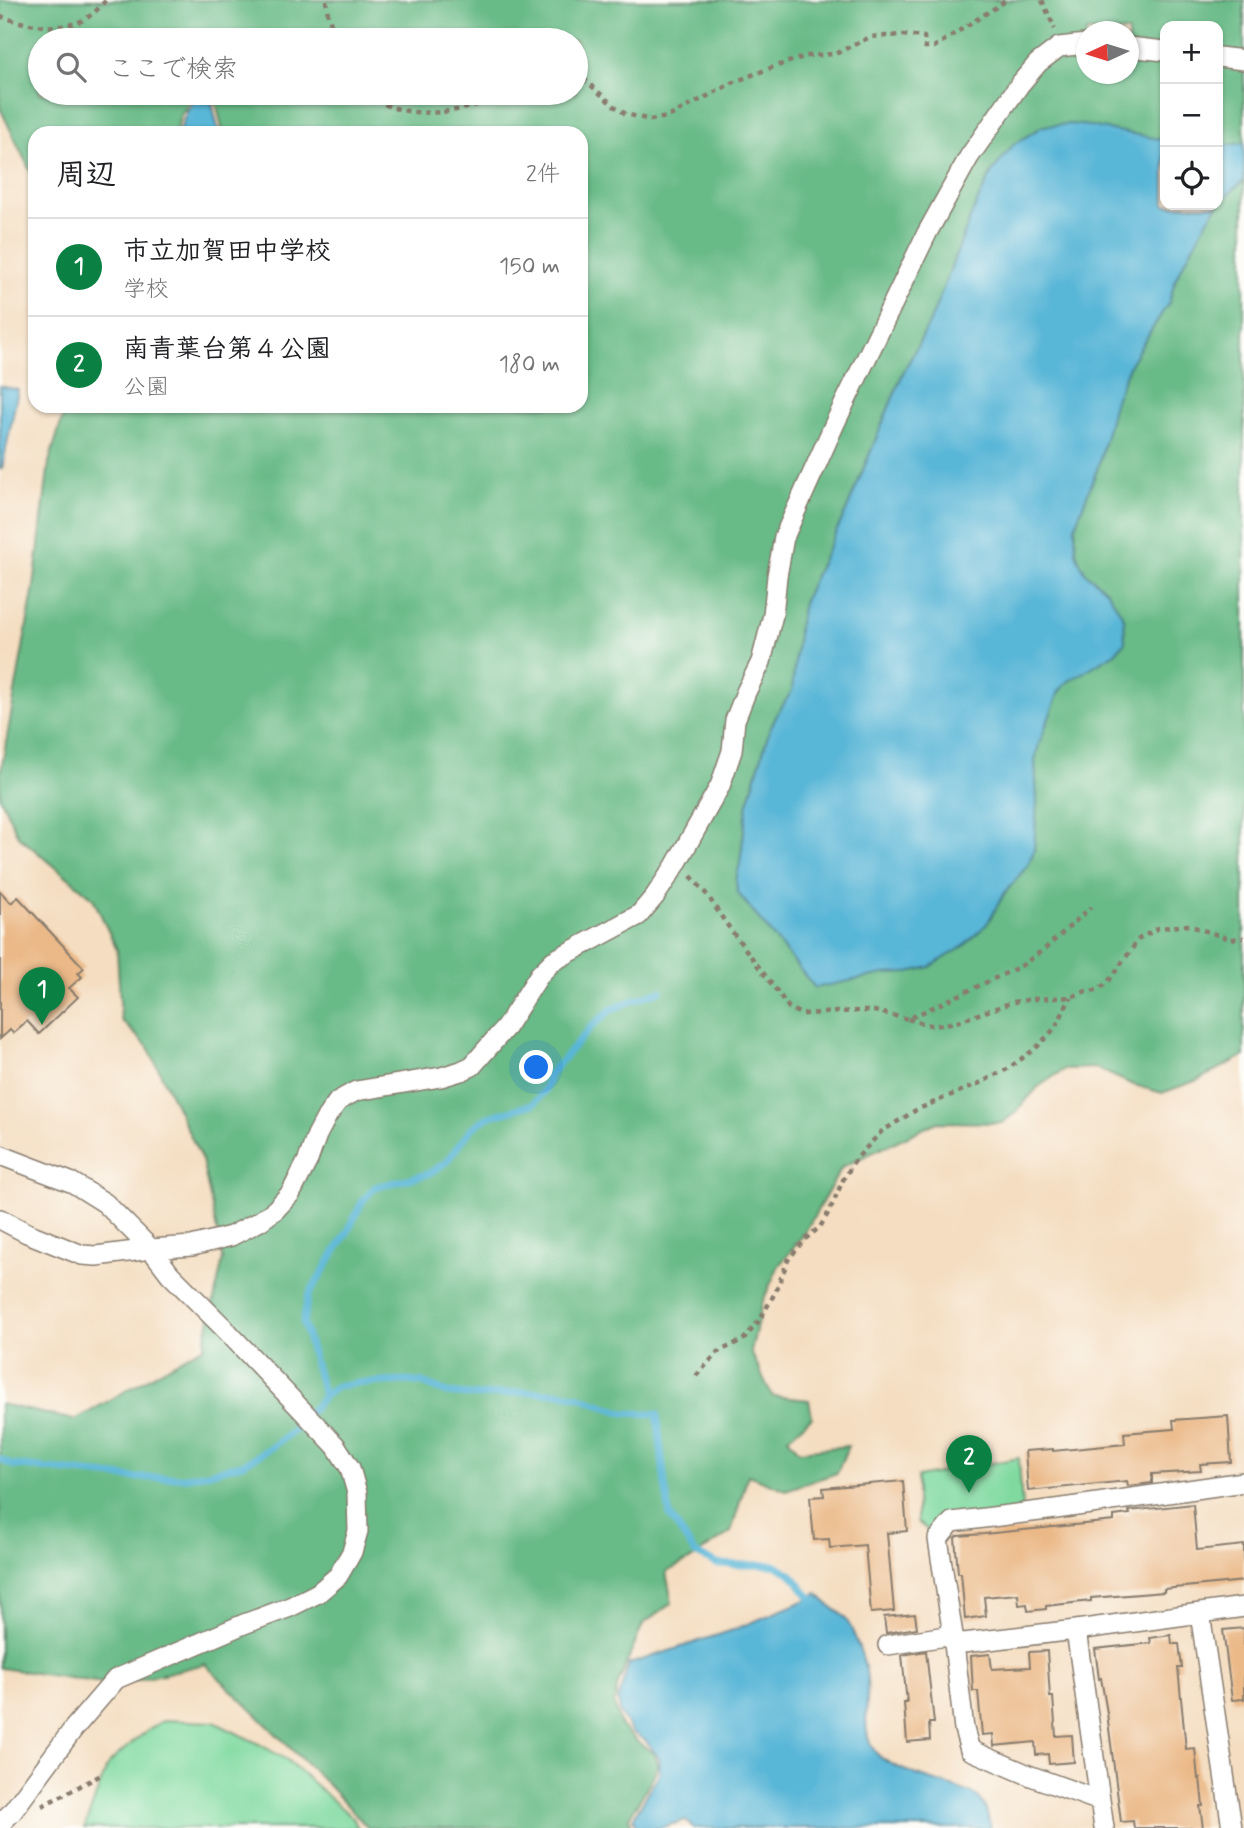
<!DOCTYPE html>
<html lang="ja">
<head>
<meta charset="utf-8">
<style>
  :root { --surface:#fff; --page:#f6f6f6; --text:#202124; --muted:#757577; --line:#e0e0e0; --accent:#0b8043 }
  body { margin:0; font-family:Mynerve,"Klee One",sans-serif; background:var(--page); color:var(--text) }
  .controls { position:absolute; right:21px; top:21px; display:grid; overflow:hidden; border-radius:14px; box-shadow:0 2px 5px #0004 }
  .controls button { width:63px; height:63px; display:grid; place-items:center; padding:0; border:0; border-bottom:2px solid var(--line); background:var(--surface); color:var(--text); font:35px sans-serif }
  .compass { position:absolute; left:1076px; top:21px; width:63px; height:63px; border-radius:50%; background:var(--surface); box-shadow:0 2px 5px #0004; rotate:266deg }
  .you { position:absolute; left:537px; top:1068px; width:24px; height:24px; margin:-18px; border:5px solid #fff; border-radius:50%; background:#1a73e8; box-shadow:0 0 0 10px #1a73e833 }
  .badge { display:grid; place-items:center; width:46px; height:46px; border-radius:50%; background:var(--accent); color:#fff; font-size:23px; font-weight:700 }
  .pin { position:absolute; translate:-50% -58px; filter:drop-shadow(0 2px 4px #0008) }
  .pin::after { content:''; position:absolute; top:37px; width:24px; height:21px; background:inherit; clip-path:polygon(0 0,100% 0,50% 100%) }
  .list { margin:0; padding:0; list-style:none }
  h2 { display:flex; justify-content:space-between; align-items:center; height:91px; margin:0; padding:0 28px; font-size:30px }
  h2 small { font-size:23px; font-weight:400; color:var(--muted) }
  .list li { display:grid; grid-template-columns:46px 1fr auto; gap:21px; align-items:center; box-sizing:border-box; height:98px; padding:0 28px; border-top:2px solid var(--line) }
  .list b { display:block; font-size:26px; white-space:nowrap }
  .list p { margin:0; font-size:23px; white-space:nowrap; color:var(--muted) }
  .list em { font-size:23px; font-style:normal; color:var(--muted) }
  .icon { flex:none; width:38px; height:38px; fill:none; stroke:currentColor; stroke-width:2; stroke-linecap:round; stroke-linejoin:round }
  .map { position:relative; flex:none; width:1244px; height:1828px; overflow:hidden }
  .search { position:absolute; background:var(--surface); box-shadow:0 2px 5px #0004; left:28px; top:28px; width:560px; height:77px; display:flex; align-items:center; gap:18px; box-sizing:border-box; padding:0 24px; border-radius:38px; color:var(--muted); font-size:26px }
  .panel { position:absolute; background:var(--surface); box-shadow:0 2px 5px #0004; left:28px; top:126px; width:560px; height:287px; border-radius:21px }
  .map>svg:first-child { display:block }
  .green { fill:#80daa0; stroke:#4e7b5e; stroke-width:2 }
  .forest { fill:#68ba86; stroke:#426b51; stroke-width:2; fill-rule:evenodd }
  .water { fill:#59b6d7; stroke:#3a697a; stroke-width:2 }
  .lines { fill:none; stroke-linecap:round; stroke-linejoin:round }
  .stream { stroke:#59b6d7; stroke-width:7 }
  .building { fill:#ebb988 }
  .minor-casing { stroke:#887c6e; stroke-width:22 }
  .path { stroke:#887c6e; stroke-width:4.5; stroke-dasharray:5 5; stroke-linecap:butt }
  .minor { stroke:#fff; stroke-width:19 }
</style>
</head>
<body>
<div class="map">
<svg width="1244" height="1828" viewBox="0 0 1244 1828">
  <rect width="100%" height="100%" fill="#fdfcf7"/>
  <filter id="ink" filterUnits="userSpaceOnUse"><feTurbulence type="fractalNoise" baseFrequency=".0143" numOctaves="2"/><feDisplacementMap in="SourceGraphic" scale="14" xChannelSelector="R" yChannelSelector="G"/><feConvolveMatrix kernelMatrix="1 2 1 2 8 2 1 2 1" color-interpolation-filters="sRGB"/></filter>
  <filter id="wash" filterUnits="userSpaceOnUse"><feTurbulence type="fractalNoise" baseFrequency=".00686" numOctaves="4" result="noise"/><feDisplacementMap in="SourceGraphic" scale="28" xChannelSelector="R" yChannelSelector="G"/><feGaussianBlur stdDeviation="1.57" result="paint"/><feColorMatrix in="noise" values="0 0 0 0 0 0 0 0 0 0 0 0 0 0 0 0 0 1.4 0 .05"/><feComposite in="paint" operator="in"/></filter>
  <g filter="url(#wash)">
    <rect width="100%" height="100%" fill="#f4ddc0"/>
    <path class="green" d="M1019 1458 1022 1509 934 1535 917 1522V1477Z
      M163 1720 214 1722 259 1744 287 1760 353 1818 358 1828H84L108 1764 135 1740Z"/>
    <path class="forest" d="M0 0H1244V1056L1198 1080 1162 1093 1131 1084 1096 1068 1065 1069 1038 1087 1016 1112 1002 1123 937 1122 842 1167 804 1234 778 1267 762 1303 751 1352 772 1396 809 1400 812 1417 788 1438 799 1451 848 1446 837 1473 786 1490 748 1475 731 1532 688 1561 666 1572 672 1603 643 1624 618 1684 614 1705 621 1726 638 1742 655 1754C656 1758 657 1762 657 1766 656 1776 635 1806 629 1817L632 1828H368L331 1788 205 1664 116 1685 0 1668V1404L75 1420 204 1346 223 1259 202 1160 148 1047 121 1020 117 950 93 898 18 836 0 797V776L34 586 49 462 66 406H581V133H223L217 106 208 93H576V40H40V93H204L191 99 180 117 176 133H35V181L0 108ZM1165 26H1218V205H1165ZM1086 32H1128V74H1086Z"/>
    <path class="water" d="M201 95 212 103 219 133H179C184 119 188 103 201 95Z
      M1070 124 1090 126 1165 140V205H1218V145H1229L1244 143V180L1220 202 1204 226 1176 278 1169 302 1130 364 1115 400 1098 467 1075 526 1076 552 1079 560 1085 572 1107 591 1124 618 1125 642 1115 653 1066 683 1059 692 1039 744 1035 760 1037 802 1034 851 1028 865 1004 894 987 924 964 946 930 967 905 973 884 974 815 988 737 892 736 880 740 863 747 807 769 731 779 711 792 691 799 624 803 603 811 584 847 509 903 373 929 324 973 211 992 172 1013 145 1043 126Z
      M0 386 18 390 2 469H0Z
      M817 1593C827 1605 830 1605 841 1614 851 1621 864 1659 866 1672 872 1700 857 1731 877 1754 892 1770 938 1781 960 1789 966 1792 974 1793 979 1798 986 1805 989 1819 991 1828H693L686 1820 659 1828H638L636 1826 633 1818 659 1774V1758L646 1741 632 1732 620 1714 618 1698 629 1664 733 1630 811 1598Z"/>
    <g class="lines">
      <path class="stream" d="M324 1396 303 1322 308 1296 348 1231 362 1202 375 1187 428 1174 445 1163 472 1128 488 1117 533 1104 544 1092 550 1074 592 1026 611 1010 626 1003 660 991
        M0 1459 11 1465 134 1478 187 1477 212 1472 245 1463 272 1447 294 1430 324 1396 337 1386 358 1383 407 1381 423 1383 447 1393 479 1396 523 1392 560 1393 580 1397 624 1413 657 1414 665 1484 670 1516 695 1553 717 1564 743 1565H774L791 1574 811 1598 810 1605"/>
    </g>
    <g id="blocks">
      <path class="building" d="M0 891 11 903 18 897 84 968 78 973 82 977 69 988 78 997 39 1034 27 1021 13 1033 10 1030 0 1039Z
        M1228 1416 1231 1462 1200 1464 1201 1471 1152 1474V1483L1128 1486 1127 1481 1028 1491 1025 1451 1053 1449V1451L1125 1444 1124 1433 1174 1429 1173 1420Z
        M903 1481 907 1531 887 1533 894 1611 871 1613 865 1545 830 1548 829 1539 814 1540 810 1497 824 1496 823 1488Z
        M1193 1504 1197 1550 1244 1545V1581L1164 1589V1592L1091 1598V1601L1046 1606V1609L1028 1611 1027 1604 1019 1605 1018 1594 984 1597 986 1616 965 1619 961 1573H958L955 1538 957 1536 984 1534 1114 1521V1516L1130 1514 1129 1511Z
        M915 1614 917 1628 886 1633 884 1617Z
        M1244 1628V1699L1232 1700 1223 1630Z
        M1171 1635 1172 1644H1179L1182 1668H1178L1186 1749 1195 1748 1198 1779 1200 1778 1203 1806H1200L1203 1828H1134L1133 1821 1121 1822 1107 1713 1101 1678 1099 1679 1095 1649 1151 1643 1150 1638Z
        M926 1651 934 1723H929L930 1740 907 1742 904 1703H907L902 1655Z
        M1047 1651 1050 1697H1053L1056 1736 1072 1735 1074 1762 1049 1764 1048 1754 1036 1755 1035 1742 994 1746 993 1734 982 1735 978 1691H973L971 1656 990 1654 992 1669 1030 1667 1029 1652Z"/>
    </g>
  </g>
  <g filter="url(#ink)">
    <use href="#blocks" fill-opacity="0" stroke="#887c6e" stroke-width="2"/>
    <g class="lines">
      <defs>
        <path id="minor" d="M1128 47 1165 51
          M1218 57 1244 60
          M0 1155 73 1183 105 1203 151 1249 170 1274 222 1326 336 1446 350 1468 357 1493 358 1531 352 1552 338 1576 318 1593 290 1607 244 1624 116 1679 74 1728 12 1812 0 1824
          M0 1219 27 1233 82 1255 96 1256 151 1249 192 1246 231 1236 260 1221 275 1210 291 1193 308 1160 317 1135 327 1116 338 1101 356 1091 441 1077 461 1071 472 1066 506 1027 540 974 553 961 639 915 655 896 675 866 720 786 732 751 735 720 746 692 761 662 773 615 777 576 784 537 835 423 927 233 969 157 1020 84 1038 63 1059 47 1086 44
          M1200 1613 1232 1828
          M1076 1630 1244 1607
          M954 1644 1076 1630 1104 1828
          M888 1645 953 1635
          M1100 1801 1031 1776 970 1750 964 1729 953 1635 938 1539 952 1522 1056 1509 1244 1482"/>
      </defs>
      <use href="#minor" class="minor-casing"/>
      <path class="path" d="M326 0 328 15 337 40
        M1042 0 1055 29
        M0 16C23 24 57 32 81 21 91 17 99 8 106 0
        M576 72 614 106 626 114 650 120 668 117 734 82 768 69 806 56 835 54 870 37 903 35 924 37 925 47H934L1007 0
        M368 93C401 124 468 114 505 93
        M691 876 708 896 725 922 777 991 789 1008 801 1014 860 1011H874L908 1019 1021 966 1047 947 1091 907
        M908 1019 934 1026 956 1022 1013 1002 1033 999 1071 997 1086 991 1098 990 1108 982 1139 939 1158 928 1188 925 1230 939 1244 938
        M696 1376 718 1352 744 1339 759 1321 776 1291 788 1260 804 1240 820 1227 830 1210 843 1180 856 1159 881 1132 916 1110 982 1082 1009 1068 1036 1048 1055 1028 1071 997
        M42 1806 103 1774"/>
      <use href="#minor" class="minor"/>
    </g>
  </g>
</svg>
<div class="controls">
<button>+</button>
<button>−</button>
<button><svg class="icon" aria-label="locate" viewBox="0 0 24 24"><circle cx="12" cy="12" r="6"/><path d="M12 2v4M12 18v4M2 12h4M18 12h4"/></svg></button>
</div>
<svg class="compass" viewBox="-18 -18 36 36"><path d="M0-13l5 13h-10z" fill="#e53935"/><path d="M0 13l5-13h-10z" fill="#757577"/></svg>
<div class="you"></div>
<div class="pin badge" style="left:42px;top:1025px">1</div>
<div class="pin badge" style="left:969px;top:1493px">2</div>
<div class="search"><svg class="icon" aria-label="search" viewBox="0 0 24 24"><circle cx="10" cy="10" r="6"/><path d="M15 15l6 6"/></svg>ここで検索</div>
<section class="panel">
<h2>周辺<small>2件</small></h2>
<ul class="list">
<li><span class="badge">1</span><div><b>市立加賀田中学校</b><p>学校</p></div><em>150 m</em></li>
<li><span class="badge">2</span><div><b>南青葉台第４公園</b><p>公園</p></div><em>180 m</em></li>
</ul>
</section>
</div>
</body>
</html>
